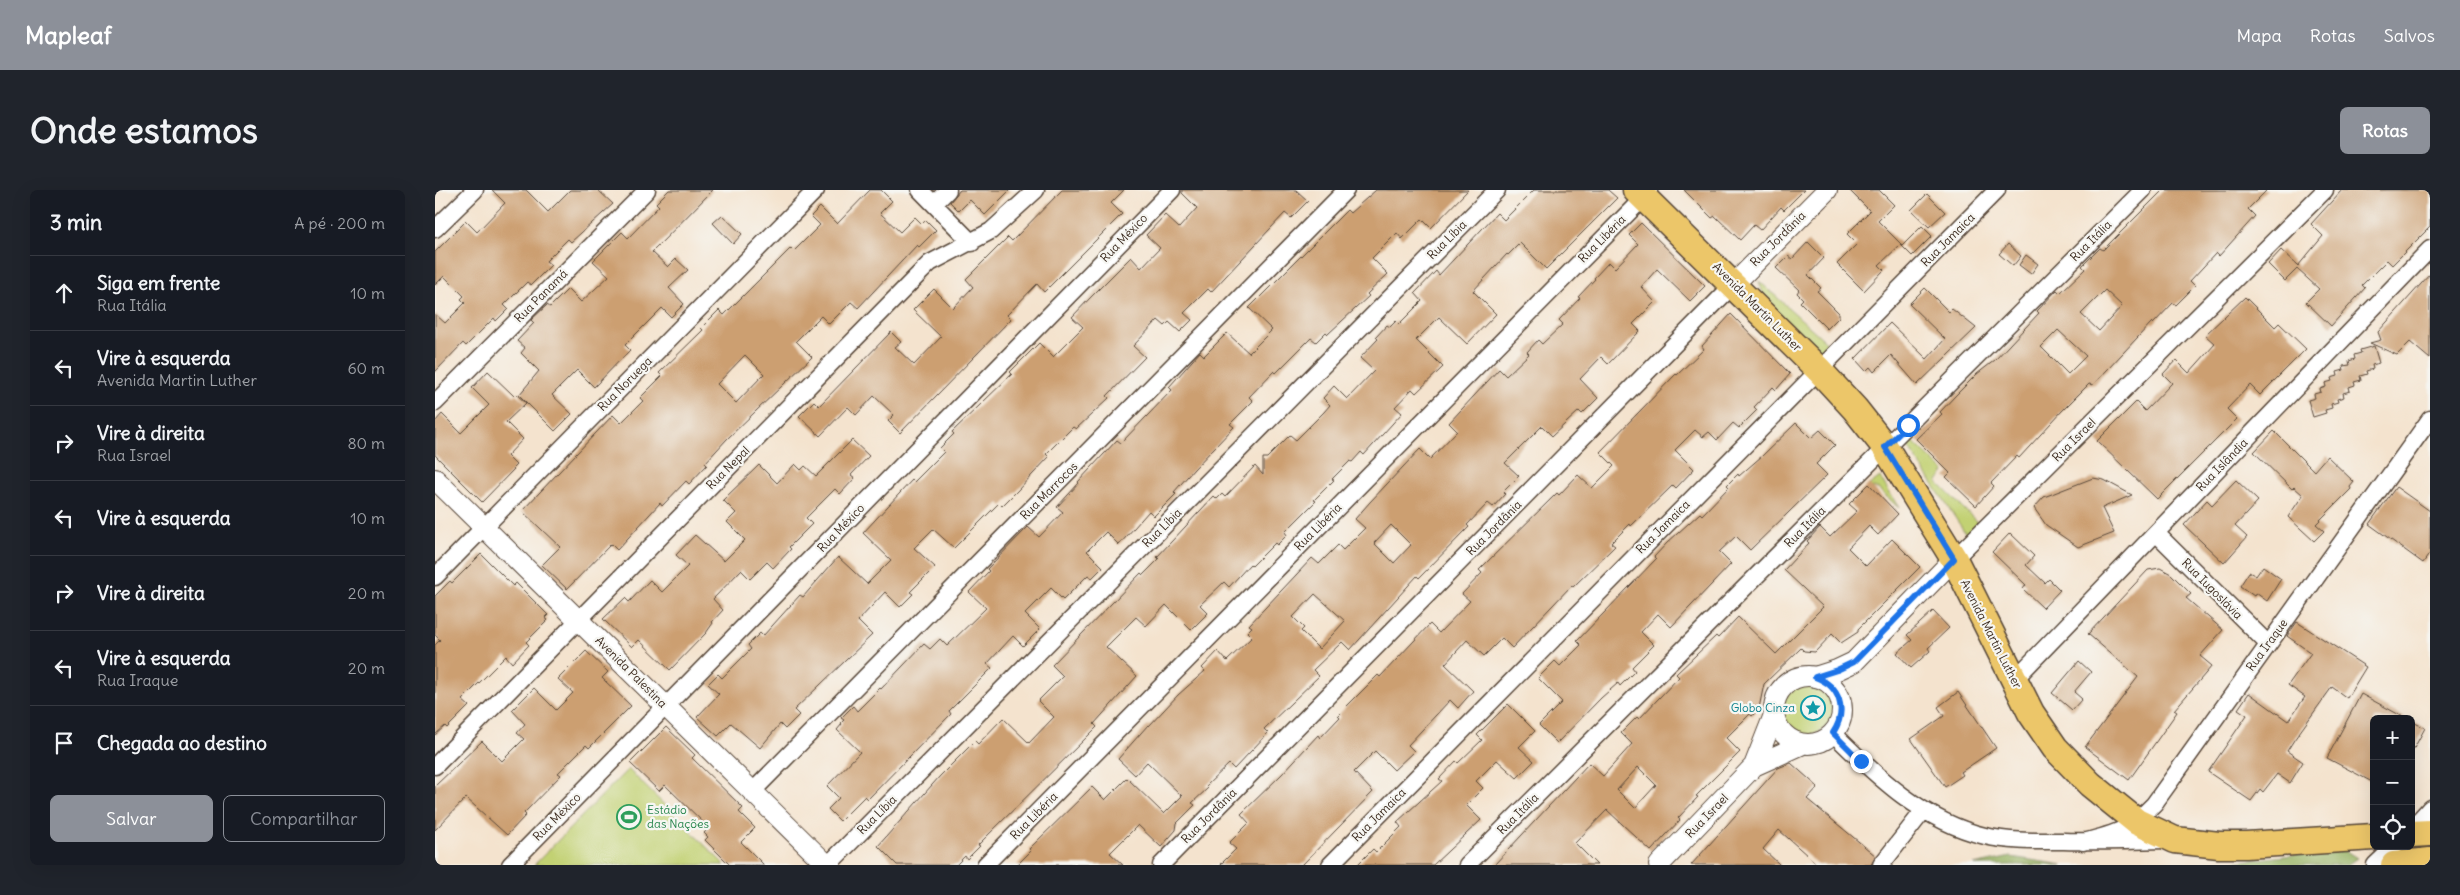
<!DOCTYPE html>
<html lang="pt">
<head>
<meta charset="utf-8">
<style>
  :root { --surface:#171b24; --page:#20242c; --text:#f1f3f6; --muted:#9ea1a6; --line:#363941; --accent:#8c9099 }
  body { margin:0; font-family:Delius,sans-serif; background:var(--page); color:var(--text) }
  .controls { position:absolute; right:15px; bottom:15px; display:grid; overflow:hidden; border-radius:8px; box-shadow:0 5px 20px #0002 }
  .controls button { width:45px; height:45px; display:grid; place-items:center; padding:0; border:0; border-bottom:1px solid var(--line); background:var(--surface); color:var(--text); font:25px sans-serif }
  .stop { position:absolute; width:15px; height:15px; margin:-11px; border:4px solid #1a73e8; border-radius:50%; background:#fff }
  .stop.end { background:#1a73e8; border-color:#fff; box-shadow:0 1px 5px #0008 }
  .list { margin:0; padding:0; list-style:none }
  h2 { display:flex; justify-content:space-between; align-items:center; height:65px; margin:0; padding:0 20px; font-size:21px }
  h2 small { font-size:16px; font-weight:400; color:var(--muted) }
  .list li { display:grid; grid-template-columns:32px 1fr auto; gap:15px; align-items:center; box-sizing:border-box; height:75px; padding:0 20px; border-top:1px solid var(--line) }
  .list b { display:block; font-size:19px; white-space:nowrap }
  .list p { margin:0; font-size:16px; white-space:nowrap; color:var(--muted) }
  .list em { font-size:16px; font-style:normal; color:var(--muted) }
  .actions { display:flex; gap:10px; padding:15px 20px }
  .actions a { flex:1; padding:11px 0; border:1px solid var(--accent); border-radius:8px; text-align:center; font-size:18px; color:var(--accent) }
  .actions .main { background:var(--accent); color:#fff }
  .icon { flex:none; width:28px; height:28px; fill:none; stroke:currentColor; stroke-width:2; stroke-linecap:round; stroke-linejoin:round }
  .map { position:relative; flex:none; width:1995px; height:675px; overflow:hidden; border-radius:8px }
  header { display:flex; align-items:center; gap:30px; box-sizing:border-box; height:70px; padding:0 25px; background:var(--accent); color:#fff }
  header strong { font-size:24px }
  nav { display:flex; gap:28px; margin-inline-start:auto; font-size:18px }
  .intro { display:flex; align-items:center; justify-content:space-between; box-sizing:border-box; height:120px; padding:0 30px }
  h1 { margin:0; font-size:35px }
  .button { padding:12px 22px; border-radius:8px; background:var(--accent); color:#fff; font-size:18px; font-weight:700 }
  main { display:flex; gap:30px; padding:0 30px }
  aside { flex:1; background:var(--surface); border-radius:8px; box-shadow:0 5px 20px #0002 }
  .map>svg:first-child { display:block }
  .green { fill:#c2d173; stroke:#7e7e48 }
  .forest { fill:#99b365; stroke:#6a6e42 }
  .building { fill:#cc9f71; fill-rule:evenodd }
  .lines { fill:none; stroke-linecap:round; stroke-linejoin:round }
  .minor-casing { stroke:#574638; stroke-width:19 }
  .tertiary-casing { stroke:#574638; stroke-width:22 }
  .primary-casing { stroke:#574638; stroke-width:29 }
  .minor { stroke:#fff; stroke-width:16 }
  .tertiary { stroke:#fff; stroke-width:20 }
  .primary { stroke:#ecc669; stroke-width:26 }
  .route { stroke:#1a73e8; stroke-width:6 }
  .labels { text-anchor:middle; stroke-width:4.5; stroke-linejoin:round; paint-order:stroke }
  .street-label { font-size:12px; fill:#3b2a1e; stroke:#f6f6f2 }
  .culture-label { font-size:12px; fill:#0d838f; stroke:#f6f6f2; text-anchor:end }
  .leisure-label { font-size:12px; fill:#27864d; stroke:#f6f6f2; text-anchor:start }
</style>
</head>
<body>
<header>
<strong>Mapleaf</strong>
<nav><a>Mapa</a><a>Rotas</a><a>Salvos</a></nav>
</header>
<div class="intro"><h1>Onde estamos</h1><a class="button">Rotas</a></div>
<main>
<aside>
<h2>3 min<small>A pé · 200 m</small></h2>
<ul class="list">
<li><svg class="icon" aria-label="ahead" viewBox="0 0 24 24"><path d="M12 20V5M6 11l6-6 6 6"/></svg><div><b>Siga em frente</b><p>Rua Itália</p></div><em>10 m</em></li>
<li><svg class="icon" aria-label="left" viewBox="0 0 24 24"><path d="M17 20v-9H6M10 6l-5 5 5 5"/></svg><div><b>Vire à esquerda</b><p>Avenida Martin Luther</p></div><em>60 m</em></li>
<li><svg class="icon" aria-label="right" viewBox="0 0 24 24"><path d="M7 20v-9h11M14 6l5 5-5 5"/></svg><div><b>Vire à direita</b><p>Rua Israel</p></div><em>80 m</em></li>
<li><svg class="icon" aria-label="left" viewBox="0 0 24 24"><path d="M17 20v-9H6M10 6l-5 5 5 5"/></svg><div><b>Vire à esquerda</b></div><em>10 m</em></li>
<li><svg class="icon" aria-label="right" viewBox="0 0 24 24"><path d="M7 20v-9h11M14 6l5 5-5 5"/></svg><div><b>Vire à direita</b></div><em>20 m</em></li>
<li><svg class="icon" aria-label="left" viewBox="0 0 24 24"><path d="M17 20v-9H6M10 6l-5 5 5 5"/></svg><div><b>Vire à esquerda</b><p>Rua Iraque</p></div><em>20 m</em></li>
<li><svg class="icon" aria-label="arrive" viewBox="0 0 24 24"><path d="M6 21V4h12l-3 4 3 4H6"/></svg><div><b>Chegada ao destino</b></div></li>
</ul>
<div class="actions"><a class="main">Salvar</a><a>Compartilhar</a></div>
</aside>
<div class="map">
<svg width="1995" height="675" viewBox="0 0 1995 675">
  <rect width="100%" height="100%" fill="#f6f6f2"/>
  <filter id="ink" filterUnits="userSpaceOnUse"><feTurbulence type="fractalNoise" baseFrequency=".02" numOctaves="2"/><feDisplacementMap in="SourceGraphic" scale="10" xChannelSelector="R" yChannelSelector="G"/><feConvolveMatrix kernelMatrix="1 2 1 2 8 2 1 2 1" color-interpolation-filters="sRGB"/></filter>
  <filter id="wash" filterUnits="userSpaceOnUse"><feTurbulence type="fractalNoise" baseFrequency=".0096" numOctaves="4" result="noise"/><feDisplacementMap in="SourceGraphic" scale="20" xChannelSelector="R" yChannelSelector="G"/><feGaussianBlur stdDeviation="1.12" result="paint"/><feColorMatrix in="noise" values="0 0 0 0 0 0 0 0 0 0 0 0 0 0 0 0 0 1.4 0 .05"/><feComposite in="paint" operator="in"/></filter>
  <g filter="url(#wash)">
    <rect width="100%" height="100%" fill="#f4e3ce"/>
    <path class="green" d="M1324 91 1398 158 1382 174 1331 113Z
      M1470 247 1474 248 1510 282 1502 292 1543 333 1531 344 1470 252Z
      M1445 287 1464 318 1444 300 1433 296Z
      M1345 518a27 27 0 1 1 54 0a27 27 0 1 1-54 0Z
      M193 579 290 675H99Z"/>
    <path class="forest" d="M1908 659 1922 668 1912 675H1773Z
      M1576 667 1628 675H1539Z"/>
    <g id="blocks">
      <path class="building" d="M57 0H91L113 22 135 0H163L178 14 136 52 133 49 111 71 116 75 96 95 92 92 69 115 73 119 61 131 59 128 31 156 28 153 0 182V124L10 133 30 113 26 109 29 106 9 86 0 95V62L31 31 42 42 70 13Z
        M234 0H278L217 62 233 77 241 69 253 80 234 98 249 114 236 127 227 118 190 155 195 160 159 197 142 180 117 205 137 224 120 241 84 205 104 181 86 163 90 158 82 151 99 133 96 130 112 115 115 117 133 99 146 112 174 86 158 71 187 42 193 48 224 16 221 13Z
        M435 0H446L457 11 445 23 465 42 480 27 487 34 491 30 501 40 484 57 482 55 423 118 416 112 394 134 386 126 361 151 377 167 292 249 270 273 272 275 254 294 251 291 227 316 225 313 182 360 176 354 132 399 107 375 125 357 87 321 178 225 186 233 208 211 205 208 227 186 224 183 268 140 266 138 284 120 289 125 356 58 359 61 385 35 376 26 385 17 402 34ZM310 165 329 184 301 213 282 194Z
        M525 0H575L550 25 535 10 524 21 515 12Z
        M627 0H689L676 13 687 24 609 102 602 94 572 125 576 129 465 243 453 231 459 225 439 206 421 225 413 217 385 246 364 226 379 211 384 216 456 142 466 152 460 157 479 175 506 147 478 120 499 99 518 118 538 97 531 89 573 47 577 51Z
        M747 0H861L873 11 856 28 850 23 776 102 773 99 749 123 757 130 745 142 734 132 730 136 723 130 698 156 710 167 672 206 674 208 641 239 638 237 611 264 614 267 582 301 567 316 564 313 519 358 498 339 479 358 500 377 475 402 478 404 465 417 450 402 423 431 437 445 359 520 364 525 350 539 345 534 325 558 296 533 283 546 262 527 284 504 273 494 283 484 287 488 316 459 313 455 325 443 328 446 365 405 368 407 403 367 432 394 456 370 428 343 477 290 479 292 509 262 505 258 519 244 517 242 577 184 575 182 604 153 618 167 648 137 637 127 656 107 696 67 706 78 725 58 711 45 730 25 744 38 762 18 747 3Z
        M941 0H1033L996 38 987 29 967 49 962 43 937 68 953 84 932 104 934 106 893 144 891 142 881 152 876 148 841 183 839 181 814 207 818 211 795 234 799 237 759 279 739 302 741 304 719 326 714 321 684 355 671 342 652 361 668 377 657 388 653 385 628 410 616 398 590 424 605 439 588 456 578 446 552 474 557 478 514 521 516 524 433 609 430 606 405 631 393 619 404 608 392 596 425 562 402 540 407 534 406 533 409 530 406 528 418 516 422 521 445 498 446 499 489 454 495 459 505 449 512 456 551 418 534 402 554 381 552 379 593 337 604 347 628 322 622 317 644 293 643 292 682 250 686 253 712 226 737 200 734 197 765 162 769 166 792 143 814 163 837 140 814 118 912 20 915 23Z
        M1099 0H1173L1182 8 1111 79 1085 53 1073 65 1072 64 1038 101 1061 124 1032 154 1004 127 981 150 1008 177 981 203 977 199 960 217 967 223 929 265 926 262 917 272 915 271 897 289 899 290 879 310 881 311 850 342 852 345 842 355 840 353 817 376 815 374 794 397 789 392 765 415 773 423 756 440 731 415 711 436 701 427 671 457 702 486 659 534 662 537 543 655 545 656 532 669 530 666 521 675H462L443 656 505 586 540 551 543 554 568 528 594 553 619 527 603 511 628 486 617 475 706 383 708 385 724 369 722 367 779 306 782 309 787 304 790 307 820 276 828 285V268H832L855 245 861 250 889 222 895 215 888 208 899 196 912 209 939 181 925 168 943 149 941 147 952 135 955 137 961 131 964 134 987 111 980 103 1001 81 1004 85 1062 23 1069 30Z
        M1249 0H1369L1349 20 1346 17 1325 40 1319 35 1305 50 1280 26 1277 28Z
        M1414 0H1444L1459 15 1443 31 1466 54 1444 75 1449 80 1429 101 1402 74 1422 54 1412 44 1435 21Z
        M1728 0H1832L1813 19 1820 26 1784 66 1781 63 1755 91 1760 96 1741 115 1738 113 1718 134 1717 132 1658 195 1654 194 1627 221 1584 268 1582 266 1556 293 1559 296 1541 316 1511 287 1515 283 1481 249 1507 224 1505 222 1520 206 1542 184 1560 170 1604 123 1602 121 1622 100 1625 103 1650 79 1647 76 1665 58 1668 60ZM1670 100 1687 116 1664 141 1646 124ZM1623 140 1651 166 1633 184 1606 157Z
        M1907 0H1995V37L1957 75 1952 70 1927 95 1930 98 1896 136 1871 112 1884 99 1862 79 1850 91 1833 74 1846 60 1863 76 1888 46 1876 34Z
        M1492 4 1510 22 1494 37 1476 20Z
        M287 25 307 44 298 54 278 33Z
        M1206 33 1270 96 1255 111 1222 79 1206 97 1220 112 1198 134 1205 141 1173 174 1166 167 1145 189 1163 208 1147 224 1144 221 1117 246 1107 236 1070 273 1084 286 1068 302 1070 304 1058 317 1053 313 1032 335 1034 337 984 388 982 386 915 460 907 452 878 480 884 486 829 539 833 543 799 579 794 574 771 596 773 598 757 613 760 615 742 633 741 640 726 657 703 635 675 663 688 675H582L596 661 594 659 657 597 670 610 692 588 729 624 747 606 712 572 700 585 683 569 713 535 714 536 743 505 770 481 767 478 783 461 792 471 817 447 812 442 817 437 814 435 877 368 884 374 903 355 908 360 930 338 920 329 935 312 985 259 995 269 1022 241 1014 233 1064 179 1071 186 1094 164 1092 162 1103 150 1107 154 1128 134 1124 130 1145 108 1143 107 1160 89 1159 88 1174 72 1180 78 1203 54 1194 45ZM956 335 976 355 959 373 939 353ZM880 404 910 431 884 459 866 441 869 438 858 427Z
        M1487 36 1497 46 1477 66 1467 56Z
        M1373 52 1389 68 1373 85 1386 98 1382 101 1404 123V127L1392 139 1365 112 1368 109 1362 103 1364 100 1341 78 1353 66 1357 69Z
        M1573 54 1586 66 1578 76 1564 64Z
        M1591 65 1603 74 1596 84 1584 75Z
        M1995 84V169L1975 152 1962 165 1935 153 1946 150 1943 142Z
        M1490 98 1514 122 1517 119 1541 138 1482 195 1456 165 1439 182 1435 177 1431 181 1420 169 1455 133 1492 169 1510 149 1474 114Z
        M1810 107 1840 137 1844 133 1871 159 1825 205 1815 195 1792 219 1802 229 1722 309 1662 251 1701 212 1710 221 1737 193 1728 184 1741 170 1754 183 1780 154 1770 145Z
        M1296 124 1355 184 1341 200 1338 197 1319 217 1322 220 1304 238 1298 233 1282 250 1274 242 1268 247 1260 240 1240 260 1259 279 1241 298 1238 295 1196 336 1195 334 1176 353 1180 356 1138 397 1137 395 1077 458 1067 448 1049 466 1032 450 1010 474 1038 501 1023 518 1015 510 973 555 979 561 959 580 940 561 919 582 938 602 867 675H785L801 659 794 653 814 633 806 624 847 584 883 545 885 548 905 527 903 525 943 485 945 487 995 434 1004 443 1035 411 1027 404 1047 383 1044 380 1122 303 1124 305 1143 285 1157 298 1179 276 1165 262 1241 184 1242 185 1269 159 1267 156Z
        M1939 156 1944 173 1937 175 1938 179 1931 181 1932 184 1925 186 1926 190 1919 192 1920 195 1914 197 1915 201 1908 203 1909 207 1902 209 1903 212 1896 214 1897 218 1890 220 1891 223 1878 227 1873 210 1880 208 1879 204 1886 202 1885 199 1891 197 1890 193 1897 191 1896 188 1903 186 1902 182 1909 180 1908 176 1915 175 1914 171 1920 169 1919 165 1926 163 1925 160Z
        M53 181 79 206 81 204 91 213 71 232 88 249 72 266 81 275 78 278 79 279 47 312 0 265V232L7 224 26 243 54 215 37 198Z
        M1361 233 1376 248 1385 240 1400 255 1381 274 1392 285 1315 360 1301 346 1284 362 1296 374 1236 437 1223 424 1206 442 1219 455 1197 477 1200 481 1185 496 1183 493 1166 508 1122 553 1104 535 1127 512 1103 488 1120 471 1125 476 1146 455 1142 451 1221 369 1219 367 1232 353 1265 323 1267 325 1294 297 1292 295 1303 284 1304 286 1327 266Z
        M1839 241 1879 281 1892 266 1919 292 1915 297 1916 299 1881 334 1889 341 1879 351 1853 327 1868 305 1859 297 1857 299 1819 262Z
        M417 250 434 266 416 285 420 288 405 304 400 299 371 328 377 334 354 357 356 359 338 378 332 372 315 389 306 380 278 409 288 420 277 432 278 433 271 443 235 480 204 450 197 457 168 429 190 408 194 412 215 390 227 402 253 376 241 365 260 345 289 371 310 350 292 332 301 323 288 310 324 275 342 293 360 274 366 280 370 276 381 286Z
        M1658 288 1669 290 1697 305 1667 318 1679 343 1643 357 1611 335 1599 318 1609 307Z
        M1801 290 1823 311 1800 336 1812 347 1789 373 1749 335 1772 310 1777 315Z
        M1434 294 1463 324 1443 345 1434 336 1413 358 1431 376 1457 349 1485 377 1423 439V442L1406 453 1397 444 1380 462 1369 461 1366 458 1329 494 1324 518 1317 526 1315 524 1291 548 1305 562 1261 606 1263 607 1243 628 1245 630 1216 661 1172 620 1140 653 1162 675H1059L1154 573 1168 586 1197 554 1186 543 1202 527 1204 529 1244 487 1241 484 1281 446 1283 448 1303 427 1341 464 1388 417 1349 380 1374 353 1372 351 1385 337 1395 347 1422 321 1414 314ZM1203 577 1221 595 1200 618 1182 600Z
        M1961 297 1995 321V363L1988 373 1934 334Z
        M1575 343 1599 366 1591 375 1610 393 1614 389 1625 400 1608 418 1588 399 1591 395 1557 362Z
        M46 364 78 396 81 393 113 425 110 428 113 430 91 452 94 455 77 473 71 466 27 510 34 516 12 538 10 536 0 545V455L5 450 0 445V406L15 391 17 393Z
        M1828 376 1846 389 1832 411 1821 403 1819 406 1805 396 1814 382 1821 386Z
        M1725 378 1736 384 1756 404 1751 408 1788 440 1765 466 1777 476 1739 520 1742 522 1694 590 1650 557 1703 487 1653 444 1713 380Z
        M1498 421 1514 438 1493 458 1495 461 1476 478 1462 463 1477 450 1472 445Z
        M1862 432 1931 477 1912 508 1897 497 1859 550 1852 561 1868 572 1855 593 1842 584 1828 602 1825 599 1816 611 1773 582 1812 525 1803 519 1814 503 1853 531 1870 507 1853 495 1876 463 1852 446Z
        M151 461 173 482 167 488 196 516 154 558 151 555 123 583 126 585 89 623 91 625 72 645 31 608 0 640V596L47 551 67 571 89 549 82 543 90 534 77 520 99 498 121 520 138 503 123 489Z
        M1644 471 1656 482 1639 502 1647 509 1637 520 1617 503Z
        M1523 502 1561 558 1526 582 1528 585 1510 597 1476 549 1509 526 1503 517Z
        M1926 504 1972 529H1939V593L1892 568Z
        M1073 514 1100 541 1084 557 1099 571 1082 588 1062 570 1041 591 1048 598 1031 615 1046 630 998 675H922L938 659 941 662 966 637 962 632 1007 591 1004 589 1021 571 1023 573 1047 550 1042 545Z
        M1976 531 1990 538 1976 564Z
        M231 537 260 565 257 568 308 618 304 622 320 638 306 652 329 675H295L270 650 273 647 269 643 274 638 230 595 224 601 195 573Z
        M1356 573 1383 597 1372 609 1441 666 1436 675H1383L1344 640 1328 659 1345 675H1256L1343 578Z"/>
    </g>
  </g>
  <g filter="url(#ink)">
    <use href="#blocks" fill-opacity="0" stroke="#574638" stroke-width="1"/>
    <g class="lines">
      <defs>
        <path id="minor" d="M485 0 537 53
          M499 14 513 0
          M0 39 40 0
          M0 213 212 0
          M1721 343 1833 454
          M1519 369 1890 0
          M0 387 381 0
          M1579 490 1995 59
          M1398 543C1441 586 1489 632 1550 646 1576 652 1603 651 1629 651 1663 652 1697 651 1732 650
          M0 576 483 85 495 73 556 41 601 0
          M318 601 911 0
          M1976 639 1995 618
          M1648 652C1683 643 1694 640 1719 614L1995 229
          M75 675 737 0
          M393 675 1062 0
          M550 675 1214 2
          M726 675 1299 94
          M895 675 1562 0
          M1032 675 1708 0
          M1446 675 1489 620
          M1940 675 1960 656"/>
        <path id="tertiary" d="M1299 94 1392 0
          M0 289 392 675
          M1339 520a34 34 0 1 1 68 0a34 34 0 1 1-68 0Z
          M1380 487 1402 480 1419 472 1519 369
          M1319 576 1339 525
          M1224 675 1319 576 1368 554"/>
        <path id="primary" d="M1201 0 1384 180 1420 219 1450 257 1519 369 1596 523 1620 558 1655 594 1702 632 1740 650 1784 655H1811L1939 647
          M1976 644 1995 643
          M1959 675 1995 671"/>
      </defs>
      <use href="#minor" class="minor-casing"/>
      <use href="#tertiary" class="tertiary-casing"/>
      <use href="#primary" class="primary-casing"/>
      <use href="#minor" class="minor"/>
      <use href="#tertiary" class="tertiary"/>
      <use href="#primary" class="primary"/>
    </g>
  </g>
  <g class="lines" filter="url(#ink)">
    <path class="route" d="M1426 571 1398 543C1413 520 1405 496 1380 487L1402 480 1419 472 1519 369 1450 257 1473 235"/>
  </g>
  <defs>
    <symbol id="sight-ring" viewBox="-11 -11 22 22"><circle r="9.5" fill="#f6f6f2" stroke="#0f9aa8" stroke-width="1.5"/><path d="M0-6L1.8-2.2L6-1.7L2.9 1.2L3.7 5.4L0 3.3L-3.7 5.4L-2.9 1.2L-6-1.7L-1.8-2.2Z" fill="#0f9aa8"/></symbol>
    <symbol id="stadium-ring" viewBox="-11 -11 22 22"><circle r="9.5" fill="#f6f6f2" stroke="#2e9e5b" stroke-width="1.5"/><path d="M0-5a6.5 5 0 1 0 0 10a6.5 5 0 1 0 0-10ZM-3.5-1.8h7v3.6h-7Z" fill="#2e9e5b"/></symbol>
  </defs>
  <g fill-rule="evenodd">
    <use href="#sight-ring" x="1364" y="504" width="28" height="28"/>
    <use href="#stadium-ring" x="180" y="613" width="28" height="28"/>
  </g>
  <g class="labels">
    <g class="street-label">
      <text transform="translate(689 48) rotate(-46)" y="4">Rua México</text>
      <text transform="translate(1167 49) rotate(-45)" y="4">Rua Libéria</text>
      <text transform="translate(1343 49) rotate(-45)" y="4">Rua Jordânia</text>
      <text transform="translate(1012 50) rotate(-45)" y="4">Rua Líbia</text>
      <text transform="translate(1513 50) rotate(-45)" y="4">Rua Jamaica</text>
      <text transform="translate(1656 51) rotate(-45)" y="4">Rua Itália</text>
      <text transform="translate(106 106) rotate(-45)" y="4">Rua Panamá</text>
      <text transform="translate(1322 117) rotate(45)" y="4">Avenida Martin Luther</text>
      <text transform="translate(190 194) rotate(-45)" y="4">Rua Noruega</text>
      <text transform="translate(1639 250) rotate(-45)" y="4">Rua Israel</text>
      <text transform="translate(1787 275) rotate(-46)" y="4">Rua Islândia</text>
      <text transform="translate(293 278) rotate(-45)" y="4">Rua Nepal</text>
      <text transform="translate(614 301) rotate(-45)" y="4">Rua Marrocos</text>
      <text transform="translate(883 337) rotate(-45)" y="4">Rua Libéria</text>
      <text transform="translate(1228 337) rotate(-45)" y="4">Rua Jamaica</text>
      <text transform="translate(1370 337) rotate(-45)" y="4">Rua Itália</text>
      <text transform="translate(406 338) rotate(-46)" y="4">Rua México</text>
      <text transform="translate(727 338) rotate(-45)" y="4">Rua Líbia</text>
      <text transform="translate(1059 338) rotate(-45)" y="4">Rua Jordânia</text>
      <text transform="translate(1777 399) rotate(45)" y="4">Rua Iugoslávia</text>
      <text transform="translate(1556 444) rotate(63)" y="4">Avenida Martin Luther</text>
      <text transform="translate(1832 455) rotate(-54)" y="4">Rua Iraque</text>
      <text transform="translate(196 482) rotate(45)" y="4">Avenida Palestina</text>
      <text transform="translate(1083 624) rotate(-45)" y="4">Rua Itália</text>
      <text transform="translate(442 625) rotate(-45)" y="4">Rua Líbia</text>
      <text transform="translate(944 625) rotate(-45)" y="4">Rua Jamaica</text>
      <text transform="translate(599 626) rotate(-45)" y="4">Rua Libéria</text>
      <text transform="translate(774 626) rotate(-45)" y="4">Rua Jordânia</text>
      <text transform="translate(1272 626) rotate(-46)" y="4">Rua Israel</text>
      <text transform="translate(122 627) rotate(-45)" y="4">Rua México</text>
    </g>
    <g class="culture-label">
      <text x="1360" y="522">Globo Cinza</text>
    </g>
    <g class="leisure-label">
      <text x="212" y="624">Estádio<tspan x="212" dy="14">das Nações</tspan></text>
    </g>
  </g>
</svg>
<div class="controls">
<button>+</button>
<button>−</button>
<button><svg class="icon" aria-label="locate" viewBox="0 0 24 24"><circle cx="12" cy="12" r="6"/><path d="M12 2v4M12 18v4M2 12h4M18 12h4"/></svg></button>
</div>
<div class="stop" style="left:1473px;top:235px"></div>
<div class="stop end" style="left:1426px;top:571px"></div>
</div>
</main>
</body>
</html>
